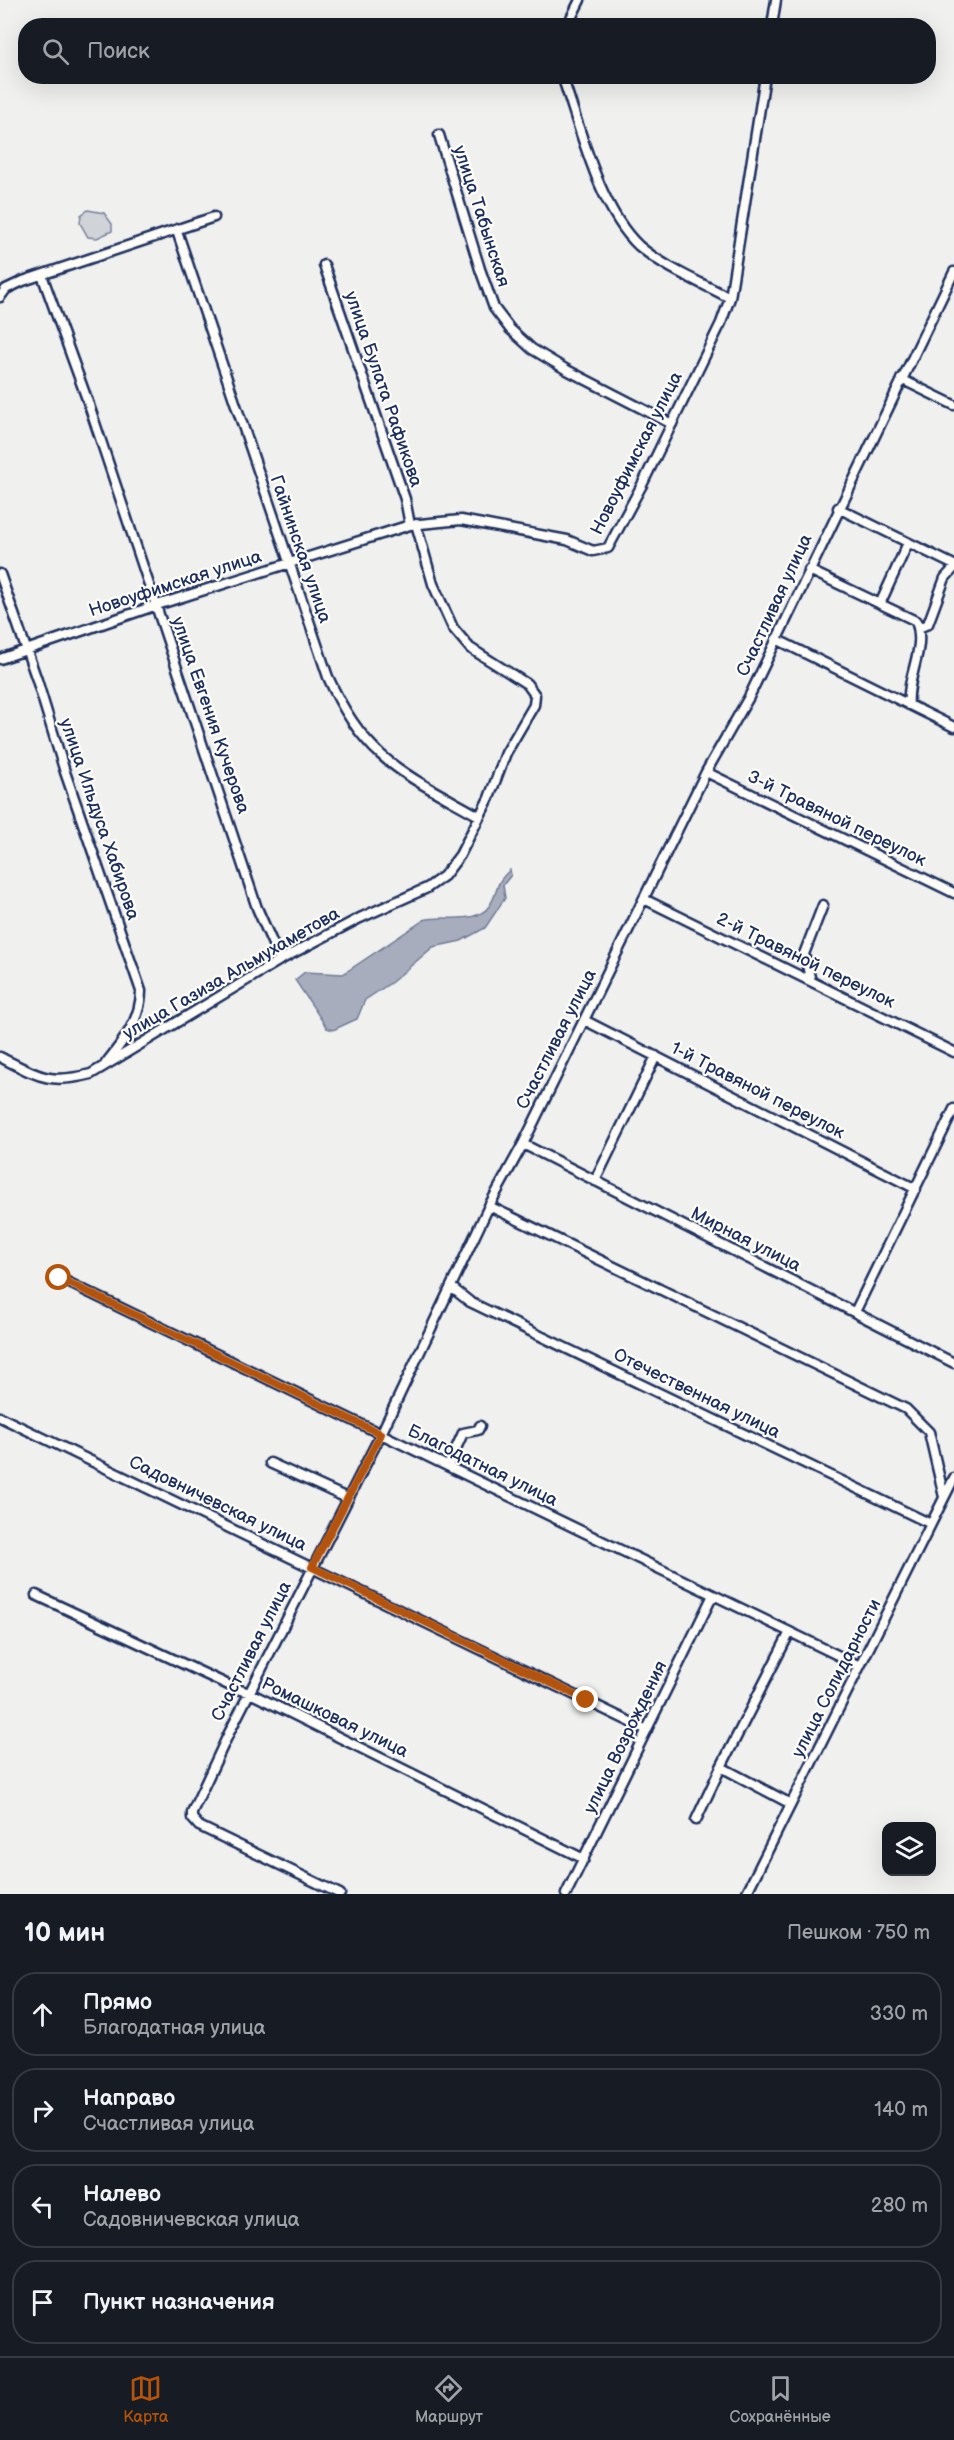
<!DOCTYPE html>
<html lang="ru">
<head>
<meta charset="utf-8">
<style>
  :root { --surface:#171b24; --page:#242831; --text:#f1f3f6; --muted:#9ea1a6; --line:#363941; --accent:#b45309 }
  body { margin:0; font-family:"Balsamiq Sans",sans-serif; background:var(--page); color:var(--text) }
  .controls { position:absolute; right:18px; bottom:18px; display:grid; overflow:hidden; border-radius:12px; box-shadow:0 6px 24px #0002 }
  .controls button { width:54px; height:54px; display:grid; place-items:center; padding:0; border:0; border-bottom:2px solid var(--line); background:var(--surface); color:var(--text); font:30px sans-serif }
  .stop { position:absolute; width:18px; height:18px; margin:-14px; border:4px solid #b45309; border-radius:50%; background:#fff }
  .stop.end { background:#b45309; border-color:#fff; box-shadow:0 2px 6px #0008 }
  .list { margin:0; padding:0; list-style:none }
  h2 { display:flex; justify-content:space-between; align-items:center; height:78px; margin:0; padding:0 24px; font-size:26px }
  h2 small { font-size:20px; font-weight:400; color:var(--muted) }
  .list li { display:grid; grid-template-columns:39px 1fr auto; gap:18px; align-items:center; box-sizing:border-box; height:84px; margin:0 12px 12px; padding:0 12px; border:2px solid var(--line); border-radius:24px }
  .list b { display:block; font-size:22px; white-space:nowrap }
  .list p { margin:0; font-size:20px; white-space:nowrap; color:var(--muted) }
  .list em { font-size:20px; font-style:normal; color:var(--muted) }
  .icon { flex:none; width:33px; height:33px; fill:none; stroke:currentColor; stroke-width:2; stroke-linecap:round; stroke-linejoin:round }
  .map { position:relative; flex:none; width:954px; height:1894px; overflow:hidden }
  .search { position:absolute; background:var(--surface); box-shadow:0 6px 24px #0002; left:18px; right:18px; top:18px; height:66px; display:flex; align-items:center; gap:15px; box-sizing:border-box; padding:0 21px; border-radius:24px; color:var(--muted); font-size:22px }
  .sheet { height:462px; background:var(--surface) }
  nav { display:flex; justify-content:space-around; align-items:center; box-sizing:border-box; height:84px; border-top:2px solid var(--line); background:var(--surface); font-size:16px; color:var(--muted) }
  nav a { display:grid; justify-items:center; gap:3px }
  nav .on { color:var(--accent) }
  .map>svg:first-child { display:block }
  .green { fill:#d0d3d8; stroke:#76819b; stroke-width:1.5 }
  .water { fill:#a7adbd; stroke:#6f7b97; stroke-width:1.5 }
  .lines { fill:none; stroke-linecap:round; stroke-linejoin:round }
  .minor-casing { stroke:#1b2f5e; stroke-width:13 }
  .minor { stroke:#fdfcf7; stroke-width:8 }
  .route { stroke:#b45309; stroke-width:8 }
  .labels { text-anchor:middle; stroke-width:4.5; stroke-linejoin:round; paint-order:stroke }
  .street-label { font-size:18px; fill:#1b2f5e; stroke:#fdfcf7 }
</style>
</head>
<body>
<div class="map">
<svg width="954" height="1894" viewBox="0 0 954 1894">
  <rect width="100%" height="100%" fill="#f0f0ee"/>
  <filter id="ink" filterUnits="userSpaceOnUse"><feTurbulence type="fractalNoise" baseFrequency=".0167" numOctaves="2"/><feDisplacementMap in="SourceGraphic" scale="12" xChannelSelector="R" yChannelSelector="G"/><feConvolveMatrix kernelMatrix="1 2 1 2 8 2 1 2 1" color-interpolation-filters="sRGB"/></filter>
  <g filter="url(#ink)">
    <path class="green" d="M88 210 104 213 112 224V231L97 238 88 237 80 223 81 215Z"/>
    <path class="water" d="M510 870 511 875 503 885 505 898 485 928 461 941 433 947 392 982 365 1000 357 1019 333 1030 327 1028 295 980 305 972 343 974 424 920C444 914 476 926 490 905 500 889 493 885 510 870Z"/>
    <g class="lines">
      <defs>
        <path id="minor" d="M567 26 580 0
          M772 26 776 0
          M562 76C580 127 599 209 639 246 665 268 700 282 730 298
          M439 135 480 269 494 308 510 329 532 349 567 370 672 424
          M177 231 328 677C365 760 403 773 479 816
          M324 265 405 499 410 525
          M42 275 88 402 257 908 280 960
          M0 297 6 289 23 281 214 217
          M901 379 954 405
          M838 508 954 565
          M809 570 916 621C927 648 906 676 909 705
          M0 574 37 680 65 772 141 991C141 1019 123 1042 106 1063
          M880 604 908 543
          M918 628 928 624 945 578 954 568
          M776 639 954 727
          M0 659 157 605 410 525 461 520 567 540 593 551 608 548 643 483 721 323 730 298 765 76
          M706 772 954 893
          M644 899 954 1052
          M811 981 804 954 823 905
          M584 1020 916 1189
          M0 1057C38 1076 48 1085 91 1074L280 960 360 918 427 888 444 876 460 855 489 798 506 753 534 705 535 695 527 684 470 648 453 628 433 584 416 524
          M523 1144 954 1363
          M595 1181 656 1056
          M489 1206 906 1409 929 1432 944 1497
          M59 1278 860 1666
          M451 1287 470 1302 931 1524
          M855 1312 954 1109
          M0 1417 647 1730
          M270 1463 347 1498
          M448 1466 463 1433 478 1430 480 1426
          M36 1595 237 1689 250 1693 584 1859
          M790 1632 721 1767 791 1804
          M696 1820 721 1767
          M340 1894 199 1826 192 1818V1812L229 1733 381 1434 489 1206 523 1144 706 772 749 697 954 272
          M566 1894 713 1595
          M746 1894 954 1478"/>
      </defs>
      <use href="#minor" class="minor-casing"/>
      <use href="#minor" class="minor"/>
    </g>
  </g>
  <g class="lines" filter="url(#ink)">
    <path class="route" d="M59 1278 381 1434 312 1567 586 1700"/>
  </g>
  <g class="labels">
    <g class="street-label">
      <text transform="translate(482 216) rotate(72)" y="6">улица Табынская</text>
      <text transform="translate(384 389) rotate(71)" y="6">улица Булата Рафикова</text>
      <text transform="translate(636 453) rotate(-63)" y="6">Новоуфимская улица</text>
      <text transform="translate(301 549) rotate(71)" y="6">Гайнинская улица</text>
      <text transform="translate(175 583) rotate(-18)" y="6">Новоуфимская улица</text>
      <text transform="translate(774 605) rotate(-65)" y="6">Счастливая улица</text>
      <text transform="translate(211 715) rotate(71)" y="6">улица Евгения Кучерова</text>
      <text transform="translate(837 818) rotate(26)" y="6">3-й Травяной переулок</text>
      <text transform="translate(100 819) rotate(71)" y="6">улица Ильдуса Хабирова</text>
      <text transform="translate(806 960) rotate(26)" y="6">2-й Травяной переулок</text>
      <text transform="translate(231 973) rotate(-30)" y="6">улица Газиза Альмухаметова</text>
      <text transform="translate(556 1039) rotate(-63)" y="6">Счастливая улица</text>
      <text transform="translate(758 1090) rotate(27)" y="6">1-й Травяной переулок</text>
      <text transform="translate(746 1239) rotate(27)" y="6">Мирная улица</text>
      <text transform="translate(697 1393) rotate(26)" y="6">Отечественная улица</text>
      <text transform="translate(483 1465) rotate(26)" y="6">Благодатная улица</text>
      <text transform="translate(218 1503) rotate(26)" y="6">Садовничевская улица</text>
      <text transform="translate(251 1651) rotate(-63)" y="6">Счастливая улица</text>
      <text transform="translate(836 1678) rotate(-63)" y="6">улица Солидарности</text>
      <text transform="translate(335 1717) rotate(26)" y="6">Ромашковая улица</text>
      <text transform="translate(625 1737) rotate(-64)" y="6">улица Возрождения</text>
    </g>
  </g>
</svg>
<div class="controls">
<button><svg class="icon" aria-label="layers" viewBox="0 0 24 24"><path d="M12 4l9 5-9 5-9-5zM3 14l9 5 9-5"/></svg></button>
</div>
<div class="stop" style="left:59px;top:1278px"></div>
<div class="stop end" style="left:586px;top:1700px"></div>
<div class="search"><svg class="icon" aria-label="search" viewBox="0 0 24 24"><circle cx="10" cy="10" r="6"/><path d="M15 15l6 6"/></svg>Поиск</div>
</div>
<section class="sheet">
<h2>10 мин<small>Пешком · 750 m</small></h2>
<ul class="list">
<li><svg class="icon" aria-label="ahead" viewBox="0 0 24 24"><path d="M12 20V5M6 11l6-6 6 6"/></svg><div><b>Прямо</b><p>Благодатная улица</p></div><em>330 m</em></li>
<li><svg class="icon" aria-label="right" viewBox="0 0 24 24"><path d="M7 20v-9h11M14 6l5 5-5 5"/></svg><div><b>Направо</b><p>Счастливая улица</p></div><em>140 m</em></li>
<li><svg class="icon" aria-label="left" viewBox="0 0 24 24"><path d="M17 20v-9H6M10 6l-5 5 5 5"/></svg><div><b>Налево</b><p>Садовничевская улица</p></div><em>280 m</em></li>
<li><svg class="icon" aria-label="arrive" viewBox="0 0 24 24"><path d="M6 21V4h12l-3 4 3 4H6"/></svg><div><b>Пункт назначения</b></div></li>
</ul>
</section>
<nav>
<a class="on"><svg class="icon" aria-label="map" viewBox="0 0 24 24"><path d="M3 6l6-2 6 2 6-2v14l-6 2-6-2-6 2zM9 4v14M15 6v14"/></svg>Карта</a>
<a><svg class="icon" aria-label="directions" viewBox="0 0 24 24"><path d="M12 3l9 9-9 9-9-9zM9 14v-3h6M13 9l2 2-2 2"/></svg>Маршрут</a>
<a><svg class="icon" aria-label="saved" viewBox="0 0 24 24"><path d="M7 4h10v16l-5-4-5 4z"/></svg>Сохранённые</a>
</nav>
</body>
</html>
